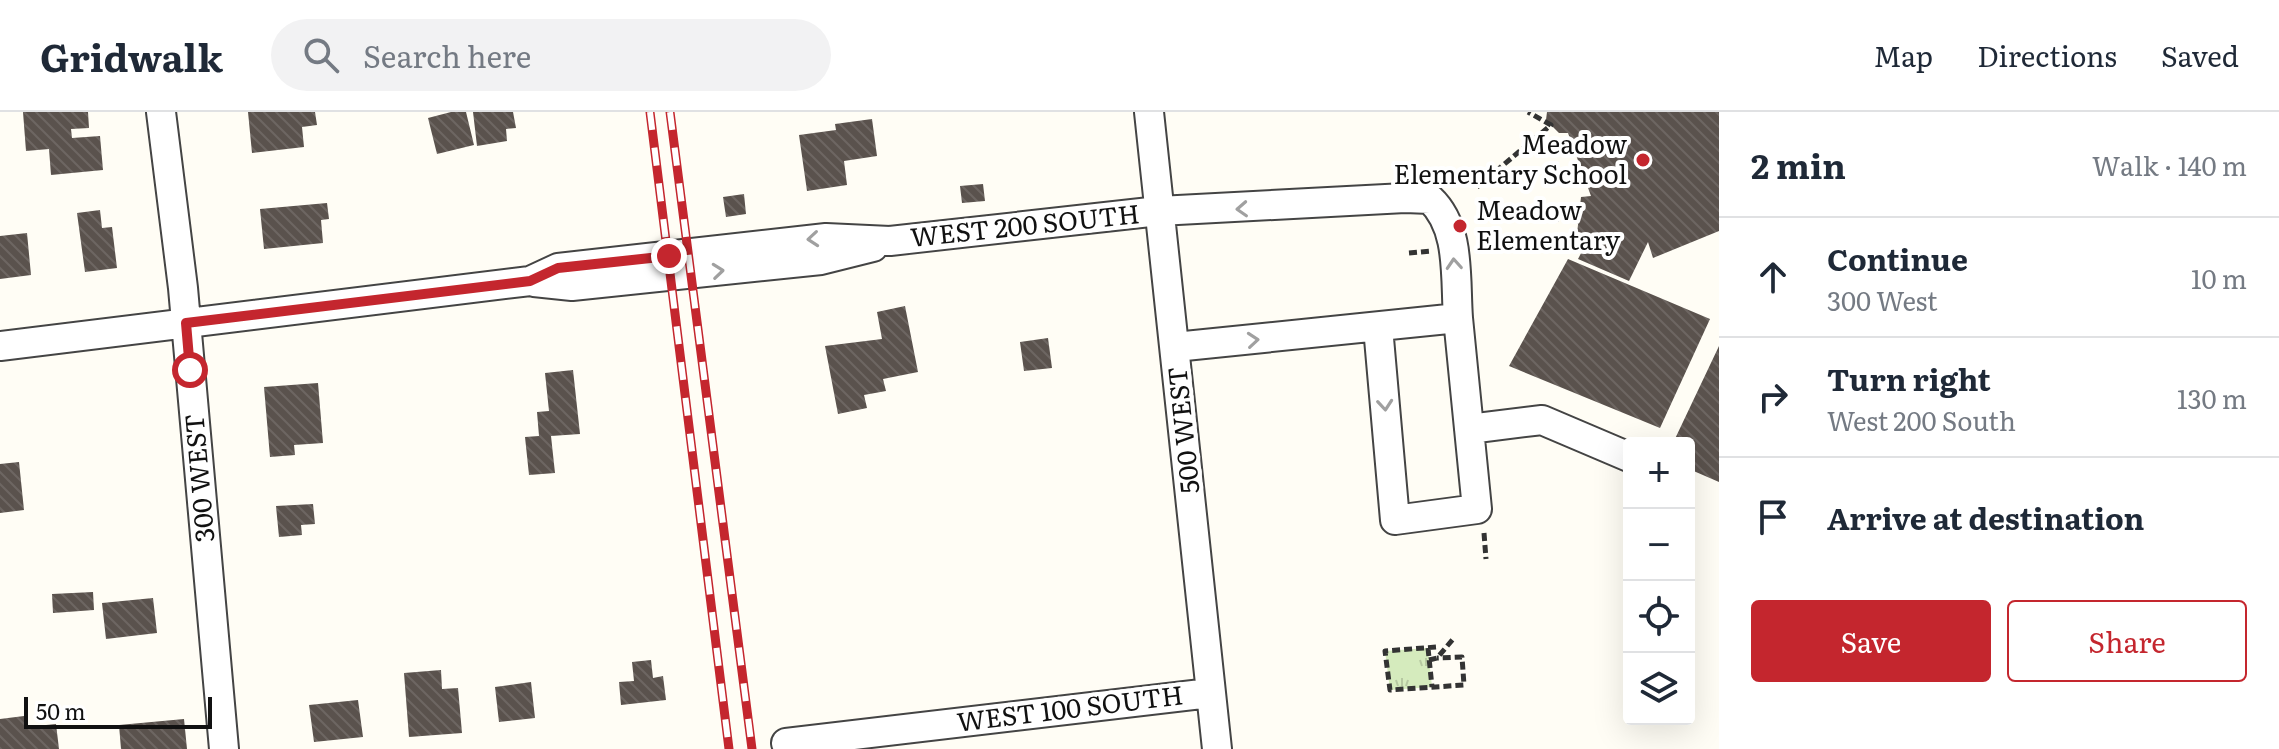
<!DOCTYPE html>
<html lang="en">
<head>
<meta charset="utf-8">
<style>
  :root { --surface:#fff; --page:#f2f2f3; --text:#1f2937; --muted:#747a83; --line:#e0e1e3; --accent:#c4262e }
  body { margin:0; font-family:Literata,serif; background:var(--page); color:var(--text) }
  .controls { position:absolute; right:24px; bottom:24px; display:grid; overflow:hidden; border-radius:8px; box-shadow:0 8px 32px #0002 }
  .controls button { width:72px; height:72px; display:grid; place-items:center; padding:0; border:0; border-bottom:2px solid var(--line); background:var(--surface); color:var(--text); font:40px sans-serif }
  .scale { position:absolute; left:24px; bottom:20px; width:188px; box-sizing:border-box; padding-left:8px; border:4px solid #111; border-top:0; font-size:22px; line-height:28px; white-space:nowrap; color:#111; -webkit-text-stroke:6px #fff; paint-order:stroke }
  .stop { position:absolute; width:24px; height:24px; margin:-18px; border:6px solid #c4262e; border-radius:50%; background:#fff }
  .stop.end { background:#c4262e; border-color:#fff; box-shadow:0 2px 8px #0008 }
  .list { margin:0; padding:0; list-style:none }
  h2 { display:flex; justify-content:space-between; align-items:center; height:104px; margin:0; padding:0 32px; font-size:34px }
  h2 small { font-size:26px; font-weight:400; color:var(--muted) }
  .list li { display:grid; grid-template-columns:52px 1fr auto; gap:24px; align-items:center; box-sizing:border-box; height:120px; padding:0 32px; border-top:2px solid var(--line) }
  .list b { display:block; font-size:30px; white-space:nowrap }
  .list p { margin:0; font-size:26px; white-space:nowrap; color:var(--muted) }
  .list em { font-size:26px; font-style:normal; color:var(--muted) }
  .actions { display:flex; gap:16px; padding:24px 32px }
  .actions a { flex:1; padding:18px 0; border:2px solid var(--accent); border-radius:8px; text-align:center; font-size:28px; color:var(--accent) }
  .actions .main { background:var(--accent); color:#fff }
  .icon { flex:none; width:44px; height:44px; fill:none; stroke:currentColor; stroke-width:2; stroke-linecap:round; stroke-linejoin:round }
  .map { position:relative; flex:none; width:1719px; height:637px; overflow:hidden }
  header { display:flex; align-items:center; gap:48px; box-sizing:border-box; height:112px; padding:0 40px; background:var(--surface); border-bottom:2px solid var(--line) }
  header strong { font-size:38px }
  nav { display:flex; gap:44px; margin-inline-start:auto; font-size:28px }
  .search { width:560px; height:72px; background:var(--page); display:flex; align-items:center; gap:20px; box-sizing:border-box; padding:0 28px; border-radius:44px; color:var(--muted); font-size:30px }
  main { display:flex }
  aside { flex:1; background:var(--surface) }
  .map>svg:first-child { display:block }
  .grass { fill:url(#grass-tufts) }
  .building { fill:url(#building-back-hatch) }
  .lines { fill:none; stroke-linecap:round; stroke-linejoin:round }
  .minor-casing { stroke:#444; stroke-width:32 }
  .path { stroke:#333; stroke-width:5; stroke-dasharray:8 4; stroke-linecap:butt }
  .minor { stroke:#fff; stroke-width:28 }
  .rail-casing { stroke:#c4262e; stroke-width:9 }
  .rail { stroke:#fff; stroke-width:6; stroke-dasharray:18; stroke-linecap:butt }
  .oneway { stroke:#a0a0a0 }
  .route { stroke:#c4262e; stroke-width:10 }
  .poi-dot { fill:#c4262e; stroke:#fff; stroke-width:3 }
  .labels { text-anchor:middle; stroke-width:8; stroke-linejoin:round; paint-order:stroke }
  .poi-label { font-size:26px; fill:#111; stroke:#fff; text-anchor:end }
  .street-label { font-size:26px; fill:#111; stroke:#fff }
</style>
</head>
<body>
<header>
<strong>Gridwalk</strong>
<div class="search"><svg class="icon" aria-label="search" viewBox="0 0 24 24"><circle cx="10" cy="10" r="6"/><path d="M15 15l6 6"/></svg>Search here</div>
<nav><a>Map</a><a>Directions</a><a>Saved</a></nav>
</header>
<main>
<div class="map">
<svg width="1719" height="637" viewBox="0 0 1719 637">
  <defs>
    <pattern id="grass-tufts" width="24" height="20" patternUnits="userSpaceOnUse" patternTransform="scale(2)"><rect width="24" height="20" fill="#d5ebbd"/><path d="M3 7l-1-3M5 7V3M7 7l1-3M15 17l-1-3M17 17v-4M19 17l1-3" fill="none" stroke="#b6c8a1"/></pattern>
    <pattern id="building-back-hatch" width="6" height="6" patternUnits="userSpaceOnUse" patternTransform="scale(2)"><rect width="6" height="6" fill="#5a524d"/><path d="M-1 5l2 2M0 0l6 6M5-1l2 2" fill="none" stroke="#6d6662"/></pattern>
  </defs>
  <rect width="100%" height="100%" fill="#fffdf5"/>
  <path class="grass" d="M1428 536 1432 575 1390 578 1385 539Z"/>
  <path class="building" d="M23 0H88L89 16 71 17 72 26 100 24 103 58 51 63 49 37 26 39Z
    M248 0H315L317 13 302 15 304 35 252 41Z
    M451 0H466L474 33 437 42 428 6Z
    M473 0H513L516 16 506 17 507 29 477 34Z
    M1547 0H1719V119L1653 146 1648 130 1629 169 1578 147 1590 124 1577 122 1581 85 1591 84 1568 21H1559L1546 8Z
    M872 7 877 44 844 49 847 73 807 79 799 23 836 18 835 12Z
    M983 72 985 89 962 91 960 74Z
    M744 82 746 102 726 105 723 85Z
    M327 91 329 107 321 108 323 131 264 137 260 97Z
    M100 98 102 116 112 115 117 156 85 160 77 101Z
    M27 121 31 163 0 167V124Z
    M1568 147 1710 207 1660 316 1509 254Z
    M905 194 918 260 883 267 886 279 864 283 867 296 838 302 825 234 882 227 877 200Z
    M1048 226 1052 256 1024 259 1020 230Z
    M1719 234V370L1689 357V331H1673Z
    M573 258 580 322 551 324 555 361 529 363 525 325 539 324 537 300 549 299 545 261Z
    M318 271 323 331 294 333 295 343 270 345 264 275Z
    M19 350 24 398 0 401V352Z
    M313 392 315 412 301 413 302 423 279 425 276 394Z
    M93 480 94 498 53 501 52 482Z
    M153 486 157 521 106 527 102 491Z
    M651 548 653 566 663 564 666 588 621 593 619 570 634 569 632 550Z
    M441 558 442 577 458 576 462 621 409 625 404 561Z
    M531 570 535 606 499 610 495 575Z
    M358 588 363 625 314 630 309 593Z
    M24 604 26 615 56 612 59 637H0V607Z
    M184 607 187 637H121L119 613Z"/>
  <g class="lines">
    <defs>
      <path id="minor" d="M161 0 183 176 224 637
        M1149 0 1217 637
        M534 170 572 174 821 148 873 135
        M1378 215 1395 408 1477 397 1458 206
        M0 234 530 169 558 156 826 126 890 129 1159 99 1405 86 1430 87C1461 116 1455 165 1458 206L1175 235
        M1469 317 1542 308 1629 345
        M786 631 1210 581"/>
    </defs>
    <use href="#minor" class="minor-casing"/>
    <path class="path" d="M1477 75 1551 13 1528 0
      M1479 101 1578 109
      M1409 141 1431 139
      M1484 421 1486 447
      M1436 535 1385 539 1390 578 1464 573 1462 545 1437 546
      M1428 536 1432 575
      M1429 548 1437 546 1454 526"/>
    <use href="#minor" class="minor"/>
    <defs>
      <path id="rail" d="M650 0 729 637
        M670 0 752 637"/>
    </defs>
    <use href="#rail" class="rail-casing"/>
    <use href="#rail" class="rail"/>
  </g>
  <defs><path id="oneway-chevron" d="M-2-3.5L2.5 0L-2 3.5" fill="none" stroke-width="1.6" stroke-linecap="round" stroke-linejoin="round" transform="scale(2)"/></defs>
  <g class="oneway">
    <use href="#oneway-chevron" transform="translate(1242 97) rotate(177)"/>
    <use href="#oneway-chevron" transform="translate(813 127) rotate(175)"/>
    <use href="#oneway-chevron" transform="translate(1454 152) rotate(-94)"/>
    <use href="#oneway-chevron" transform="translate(718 159) rotate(-6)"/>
    <use href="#oneway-chevron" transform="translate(1253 228) rotate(-5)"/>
    <use href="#oneway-chevron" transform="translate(1385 293) rotate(85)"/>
  </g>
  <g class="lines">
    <path class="route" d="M190 258 186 211 530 169 558 156 669 144"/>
  </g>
  <g class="poi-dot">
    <circle cx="1643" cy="48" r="8"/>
    <circle cx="1460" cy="114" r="8"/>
  </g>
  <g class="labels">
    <g class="poi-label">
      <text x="1627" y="42">Meadow<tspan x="1627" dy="30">Elementary School</tspan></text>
      <text x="1476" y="108" text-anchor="start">Meadow<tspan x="1476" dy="30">Elementary</tspan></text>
    </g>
    <g class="street-label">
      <text transform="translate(1025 114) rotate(-6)" y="9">WEST 200 SOUTH</text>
      <text transform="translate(1184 318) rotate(-96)" y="9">500 WEST</text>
      <text transform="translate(200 366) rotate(-95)" y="9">300 WEST</text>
      <text transform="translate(1070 597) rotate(-7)" y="9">WEST 100 SOUTH</text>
    </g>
  </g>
</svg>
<div class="controls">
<button>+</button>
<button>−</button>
<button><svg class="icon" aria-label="locate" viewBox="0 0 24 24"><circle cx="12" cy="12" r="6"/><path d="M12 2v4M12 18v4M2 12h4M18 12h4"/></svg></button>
<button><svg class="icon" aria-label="layers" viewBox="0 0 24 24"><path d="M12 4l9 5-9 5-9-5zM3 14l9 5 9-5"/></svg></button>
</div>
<div class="scale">50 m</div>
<div class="stop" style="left:190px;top:258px"></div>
<div class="stop end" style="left:669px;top:144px"></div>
</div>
<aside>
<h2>2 min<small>Walk · 140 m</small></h2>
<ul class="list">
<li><svg class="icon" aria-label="ahead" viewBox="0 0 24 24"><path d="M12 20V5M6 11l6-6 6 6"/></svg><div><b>Continue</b><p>300 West</p></div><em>10 m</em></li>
<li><svg class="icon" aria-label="right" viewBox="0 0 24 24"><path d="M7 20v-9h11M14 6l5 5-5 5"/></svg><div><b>Turn right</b><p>West 200 South</p></div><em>130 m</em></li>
<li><svg class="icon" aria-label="arrive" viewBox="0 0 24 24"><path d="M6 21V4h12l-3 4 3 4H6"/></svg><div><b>Arrive at destination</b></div></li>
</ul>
<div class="actions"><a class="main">Save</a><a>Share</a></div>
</aside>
</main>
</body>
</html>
